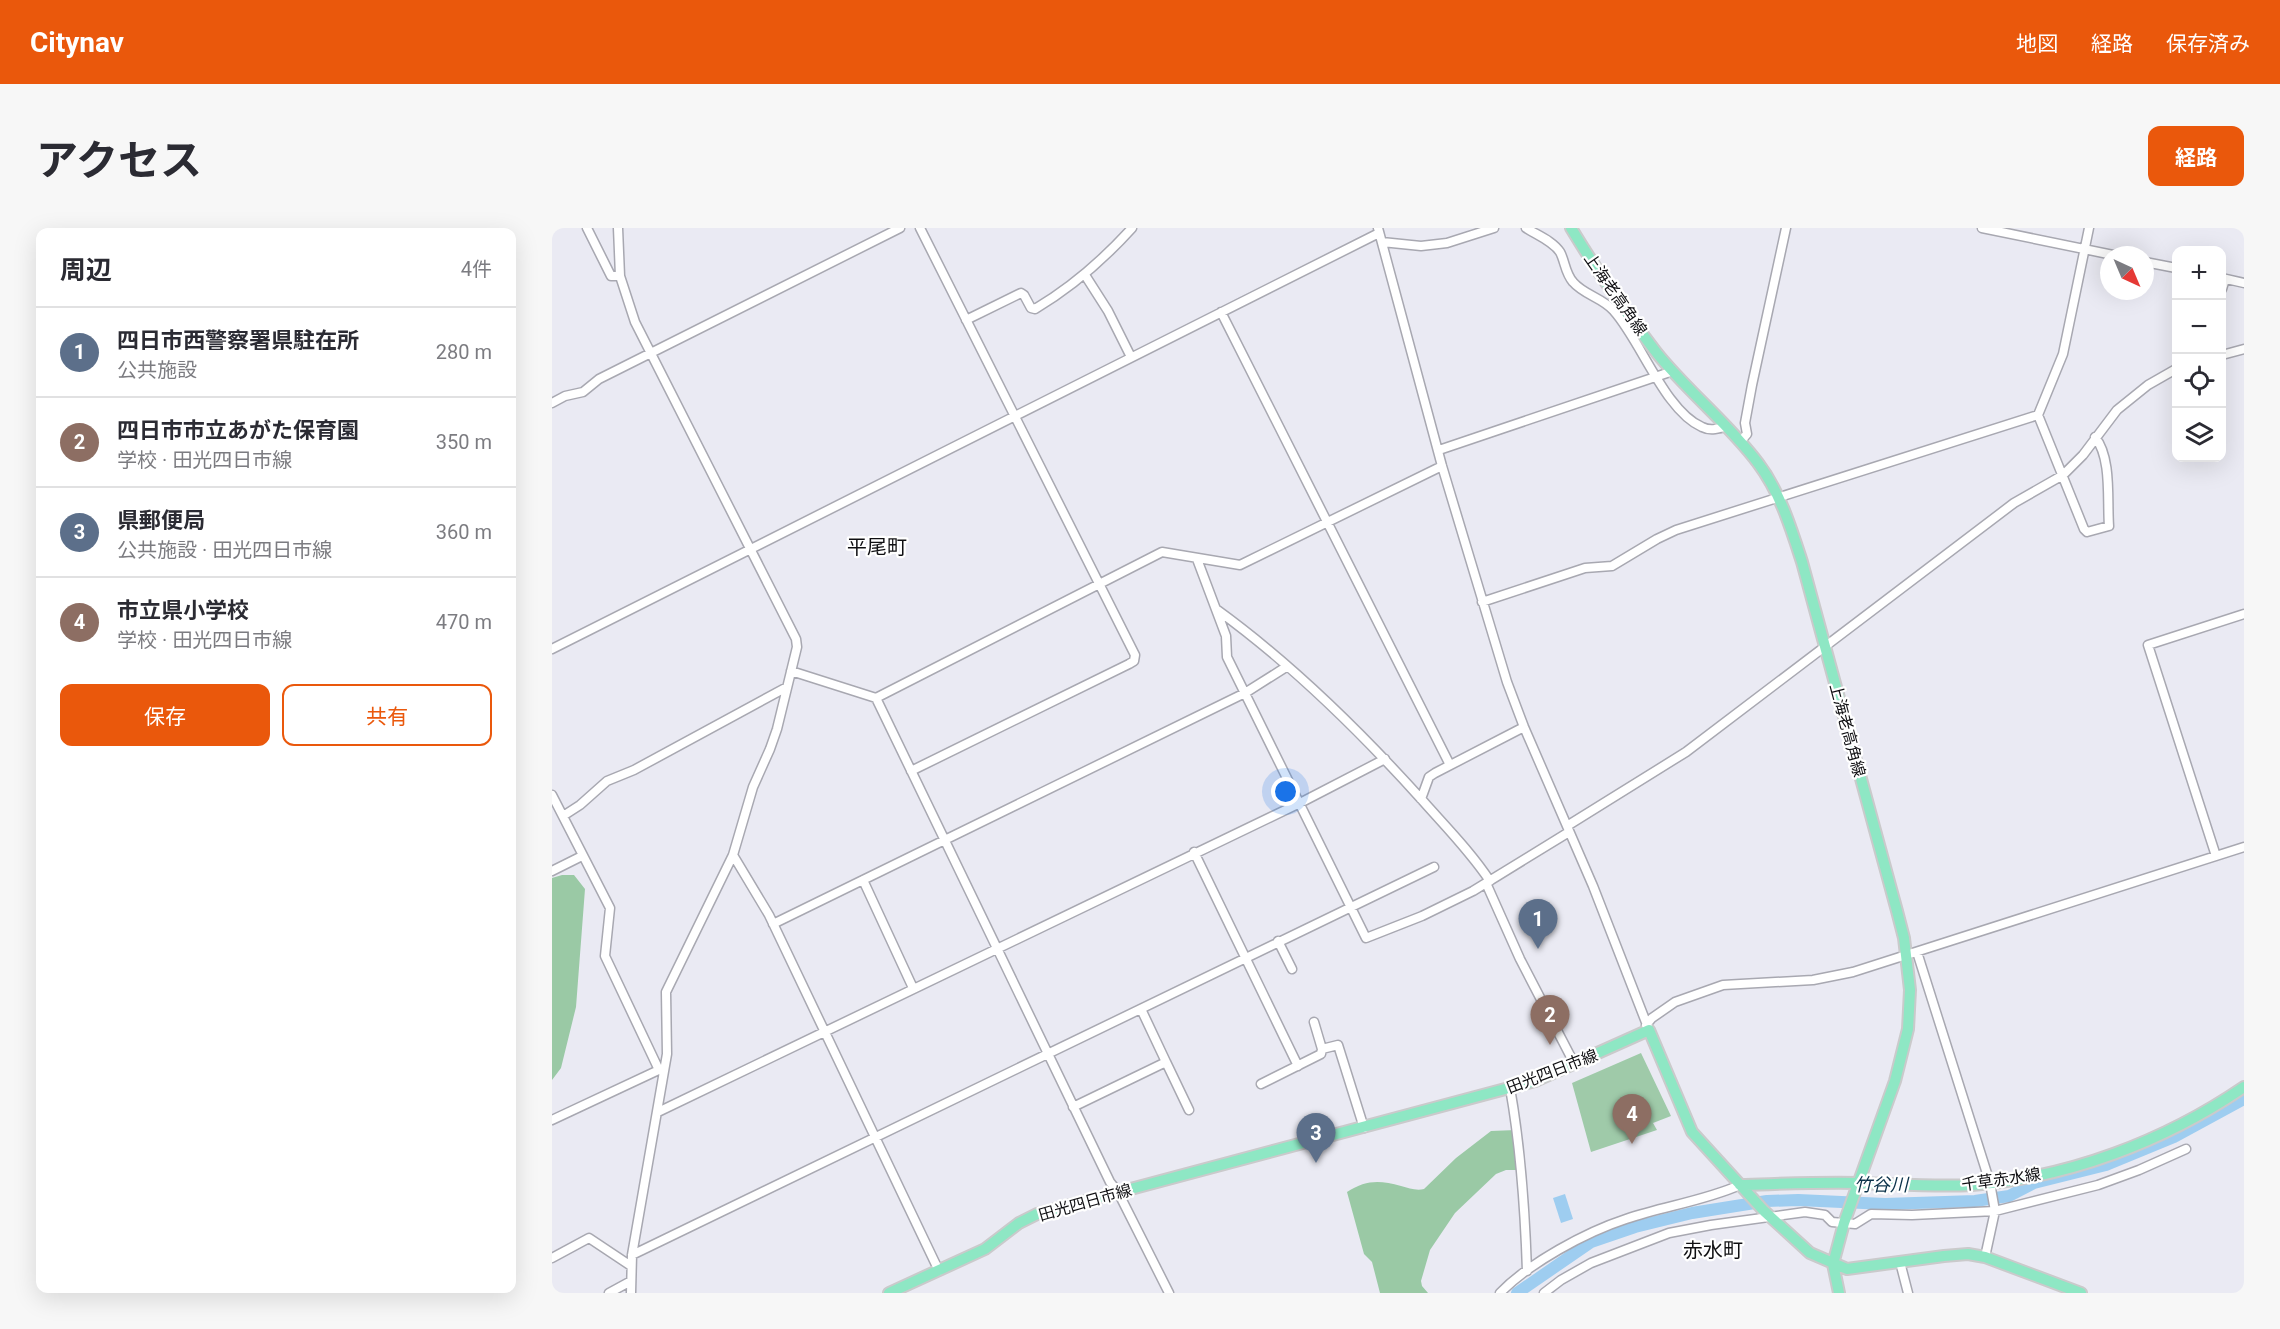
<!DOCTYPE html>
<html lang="ja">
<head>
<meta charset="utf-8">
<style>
  :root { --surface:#fff; --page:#f7f7f7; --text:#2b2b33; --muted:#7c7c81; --line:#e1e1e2; --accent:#ea580c }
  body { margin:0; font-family:Roboto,"Noto Sans JP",sans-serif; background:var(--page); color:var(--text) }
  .controls { position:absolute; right:18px; top:18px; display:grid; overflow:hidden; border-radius:12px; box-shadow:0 6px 24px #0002 }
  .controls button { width:54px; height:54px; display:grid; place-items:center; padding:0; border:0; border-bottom:2px solid var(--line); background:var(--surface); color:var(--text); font:30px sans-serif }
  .compass { position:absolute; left:1548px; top:18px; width:54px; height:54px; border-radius:50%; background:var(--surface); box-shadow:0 6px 24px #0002; rotate:136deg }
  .you { position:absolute; left:734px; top:564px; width:21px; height:21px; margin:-15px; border:4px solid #fff; border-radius:50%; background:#1a73e8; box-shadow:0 0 0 9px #1a73e833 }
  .badge { display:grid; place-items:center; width:39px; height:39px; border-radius:50%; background:var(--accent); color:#fff; font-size:20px; font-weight:700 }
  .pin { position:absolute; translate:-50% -50px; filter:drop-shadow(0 2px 3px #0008) }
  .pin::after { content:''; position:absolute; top:32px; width:21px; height:18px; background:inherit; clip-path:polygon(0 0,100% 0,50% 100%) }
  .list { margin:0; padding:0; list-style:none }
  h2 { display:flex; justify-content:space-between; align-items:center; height:78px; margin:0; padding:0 24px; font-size:26px }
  h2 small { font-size:20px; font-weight:400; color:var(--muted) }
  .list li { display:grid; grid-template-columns:39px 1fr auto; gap:18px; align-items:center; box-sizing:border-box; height:90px; padding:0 24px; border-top:2px solid var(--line) }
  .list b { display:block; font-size:22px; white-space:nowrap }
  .list p { margin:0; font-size:20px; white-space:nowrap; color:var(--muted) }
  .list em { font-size:20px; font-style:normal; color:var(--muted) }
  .actions { display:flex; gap:12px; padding:18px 24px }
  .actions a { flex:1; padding:14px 0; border:2px solid var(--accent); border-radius:12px; text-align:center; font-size:21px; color:var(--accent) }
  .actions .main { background:var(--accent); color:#fff }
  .icon { flex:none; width:33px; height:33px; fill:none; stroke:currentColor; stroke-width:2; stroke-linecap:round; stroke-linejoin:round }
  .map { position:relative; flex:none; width:1692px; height:1065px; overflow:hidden; border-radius:12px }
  header { display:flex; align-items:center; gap:36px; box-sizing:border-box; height:84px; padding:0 30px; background:var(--accent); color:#fff }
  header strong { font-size:28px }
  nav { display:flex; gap:33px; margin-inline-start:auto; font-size:21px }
  .intro { display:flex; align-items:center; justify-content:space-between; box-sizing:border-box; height:144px; padding:0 36px }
  h1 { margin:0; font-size:42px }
  .button { padding:15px 27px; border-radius:12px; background:var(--accent); color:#fff; font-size:21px; font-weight:700 }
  main { display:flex; gap:36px; padding:0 36px }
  aside { flex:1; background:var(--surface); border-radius:12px; box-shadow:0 6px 24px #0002 }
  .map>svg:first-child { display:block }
  .green { fill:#9fcaa9 }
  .forest { fill:#9ac9a5 }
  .water { fill:#9ecdf0 }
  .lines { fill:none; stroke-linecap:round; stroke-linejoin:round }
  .river { stroke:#9ecdf0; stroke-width:12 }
  .minor-casing { stroke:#a8a8b1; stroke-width:11 }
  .major-casing { stroke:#cacacb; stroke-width:14 }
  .minor { stroke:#fff; stroke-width:8 }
  .major { stroke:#8ee7c4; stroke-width:10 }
  .labels { text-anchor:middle; stroke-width:4.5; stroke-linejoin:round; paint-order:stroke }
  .street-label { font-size:16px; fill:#0f0f12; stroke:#fff }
  .water-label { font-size:18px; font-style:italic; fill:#0a3149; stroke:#fff }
  .quarter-label { font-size:20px; fill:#0f0f12; stroke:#fff }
</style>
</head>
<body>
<header>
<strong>Citynav</strong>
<nav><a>地図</a><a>経路</a><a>保存済み</a></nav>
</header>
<div class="intro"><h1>アクセス</h1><a class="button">経路</a></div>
<main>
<aside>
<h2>周辺<small>4件</small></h2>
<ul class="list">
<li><span class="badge" style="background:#5c6f8a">1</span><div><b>四日市西警察署県駐在所</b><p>公共施設</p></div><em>280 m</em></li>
<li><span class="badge" style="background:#8d6e63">2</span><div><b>四日市市立あがた保育園</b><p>学校 · 田光四日市線</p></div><em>350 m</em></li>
<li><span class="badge" style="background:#5c6f8a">3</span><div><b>県郵便局</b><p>公共施設 · 田光四日市線</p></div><em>360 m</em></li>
<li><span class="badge" style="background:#8d6e63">4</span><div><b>市立県小学校</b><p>学校 · 田光四日市線</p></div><em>470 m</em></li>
</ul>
<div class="actions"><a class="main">保存</a><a>共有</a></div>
</aside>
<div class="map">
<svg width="1692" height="1065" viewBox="0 0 1692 1065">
  <rect width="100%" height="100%" fill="#eaeaf3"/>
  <path class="green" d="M1089 825 1119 888 1101 895 1105 902 1039 924 1020 855Z"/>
  <path class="forest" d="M10 647H22L33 661 24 779 9 840 0 852V650Z
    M964 902 965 942H954L944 946 903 985 878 1022 869 1053 870 1058 876 1065H828L820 1034 812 1026 795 964C814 952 827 952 849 958 857 960 864 963 872 961L904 930 939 903Z"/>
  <path class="water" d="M1013 966 1021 991 1009 995 1001 970Z"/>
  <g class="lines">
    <path class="river" d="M965 1065 1039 1014 1083 999 1140 985 1215 973 1246 972 1333 976 1423 973 1457 968 1482 955 1554 937 1622 909 1692 871"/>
    <defs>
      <path id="minor" d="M35 0 59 48H68
        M66 0 68 48 83 94 244 411 245 419 225 501 218 521 201 559 181 627 114 764 115 826 80 1027 79 1065
        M826 0 890 238 955 454 972 499 1041 658 1097 802
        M974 0C985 7 1001 13 1008 24 1013 33 1013 45 1021 54 1032 67 1051 70 1062 83 1089 113 1113 183 1150 199 1158 203 1165 201 1173 199
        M1430 0 1561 27
        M1537 0 1511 126 1486 187 1532 301 1535 304 1557 298C1555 272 1560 230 1543 209
        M830 14 869 18 895 15 942 0
        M1593 34 1624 40
        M533 47 556 83 579 129
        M1670 50 1692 55
        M1670 61 1673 51
        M669 84 898 537
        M414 92 469 65 472 67 479 80 483 81C520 59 551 32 580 0
        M1670 127 1692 121
        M0 175 13 168 31 164 47 151 348 0
        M1188 214 1195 206 1193 195 1200 157 1234 0
        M887 222 1121 143
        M645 331 674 408 675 429 814 710 870 688 921 663 1017 604
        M930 374 1033 340 1060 338 1105 311 1124 302 1486 187
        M664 381C740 436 808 503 871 573 894 599 918 623 938 653
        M0 421 827 5
        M239 443 324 470 610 324 688 337 890 238
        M324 470 558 954 566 964 617 1065
        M359 543 577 436 582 433 583 427 368 0
        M0 567 58 680 53 728 107 842
        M869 571 877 549 883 545 972 499
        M11 588 28 577 55 553 82 542 235 459
        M1015 598 1134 524 1462 275 1511 247 1531 227 1565 182 1596 157 1624 141
        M642 624 746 838
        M181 627 217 687 387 1043
        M1664 628 1596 417 1692 386
        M0 643 30 628
        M311 652 361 760
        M934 655 968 731 1023 837
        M221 696 693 465 734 439
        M726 713 740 741
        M1365 724 1438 955 1443 983 1433 1029
        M762 794 770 821 786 817 812 900
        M1094 797 1100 790 1123 774 1171 757 1261 752 1301 744 1692 619
        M614 834 637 882
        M709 856 769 826 770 821
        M958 860C969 921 973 982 975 1043
        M521 879 614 834 589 781
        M106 884 748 575 833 531
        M0 892 111 840
        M80 1027 882 639
        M0 1030 37 1010 79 1038
        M1348 1034 1356 1065
        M57 1065 79 1053
        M948 1065C977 1035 1034 1004 1074 991 1112 978 1152 973 1188 957
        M992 1065 1009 1052 1039 1035 1117 1005 1159 997 1253 984 1273 987 1280 994 1303 996 1319 986 1360 987 1443 983 1546 957 1587 942 1634 921"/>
      <path id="major" d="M1019 0C1045 43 1074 85 1104 124 1135 163 1177 196 1206 235 1228 264 1239 300 1250 334L1345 683 1352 710 1358 762 1356 801 1343 853 1292 995 1281 1036 1287 1065
        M1188 957C1227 956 1267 954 1306 955 1345 956 1382 959 1420 957 1516 950 1613 913 1692 859
        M337 1065 433 1021 467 995 485 986 983 853 1097 802 1140 904 1212 983 1258 1025 1295 1041 1392 1028 1416 1026 1433 1029 1529 1065"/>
    </defs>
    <use href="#minor" class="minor-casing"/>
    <use href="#major" class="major-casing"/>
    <use href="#minor" class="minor"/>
    <use href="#major" class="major"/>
  </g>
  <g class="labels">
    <g class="street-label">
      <text transform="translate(1064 66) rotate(55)" y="6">上海老高角線</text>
      <text transform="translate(1296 502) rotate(75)" y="6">上海老高角線</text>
      <text transform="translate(1000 843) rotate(-21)" y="6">田光四日市線</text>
      <text transform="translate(1449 951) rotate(-8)" y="6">千草赤水線</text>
      <text transform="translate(533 974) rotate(-16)" y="6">田光四日市線</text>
    </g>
    <g class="water-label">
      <text x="1329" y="963">竹谷川</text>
    </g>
    <g class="quarter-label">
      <text x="325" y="326">平尾町</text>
      <text x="1161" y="1029">赤水町</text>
    </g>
  </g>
</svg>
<div class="controls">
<button>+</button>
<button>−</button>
<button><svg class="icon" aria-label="locate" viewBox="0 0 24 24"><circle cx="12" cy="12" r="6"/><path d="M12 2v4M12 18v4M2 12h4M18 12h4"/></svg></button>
<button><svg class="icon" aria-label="layers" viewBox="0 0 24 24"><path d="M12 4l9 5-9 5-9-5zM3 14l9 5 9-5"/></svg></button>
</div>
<svg class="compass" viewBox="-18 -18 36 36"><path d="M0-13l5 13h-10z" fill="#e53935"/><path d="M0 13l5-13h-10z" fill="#7c7c81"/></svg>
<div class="you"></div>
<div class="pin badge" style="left:986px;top:721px;background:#5c6f8a">1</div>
<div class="pin badge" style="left:998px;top:817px;background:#8d6e63">2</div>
<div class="pin badge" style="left:764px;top:935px;background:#5c6f8a">3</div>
<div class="pin badge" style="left:1080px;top:916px;background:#8d6e63">4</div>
</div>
</main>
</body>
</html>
